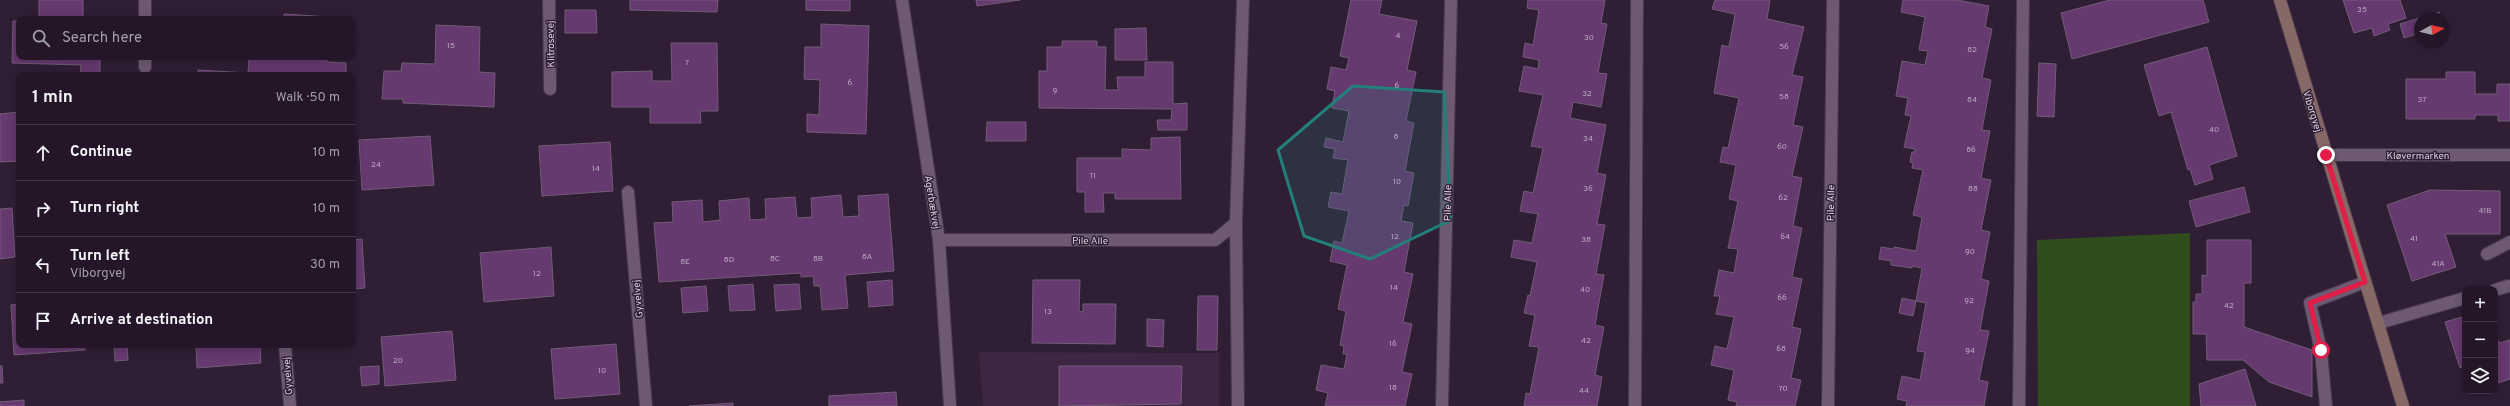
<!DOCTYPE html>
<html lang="en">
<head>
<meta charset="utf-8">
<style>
  :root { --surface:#241628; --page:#302334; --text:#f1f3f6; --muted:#a39fa8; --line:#413545 }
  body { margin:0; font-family:Overpass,sans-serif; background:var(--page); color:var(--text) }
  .controls { position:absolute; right:12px; bottom:12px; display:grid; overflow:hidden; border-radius:8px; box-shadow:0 2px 10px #0003 }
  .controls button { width:36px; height:36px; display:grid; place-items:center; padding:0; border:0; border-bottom:1px solid var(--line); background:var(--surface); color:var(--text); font:20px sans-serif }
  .compass { position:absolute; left:2414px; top:12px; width:36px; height:36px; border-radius:50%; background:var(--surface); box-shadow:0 2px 10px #0003; rotate:82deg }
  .stop { position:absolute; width:12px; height:12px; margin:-9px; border:3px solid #e11d48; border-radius:50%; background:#fff }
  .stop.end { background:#e11d48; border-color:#fff; box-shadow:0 1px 4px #0008 }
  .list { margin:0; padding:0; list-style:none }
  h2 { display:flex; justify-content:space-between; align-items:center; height:52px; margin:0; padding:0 16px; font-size:17px }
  h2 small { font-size:13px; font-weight:400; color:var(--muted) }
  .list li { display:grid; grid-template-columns:26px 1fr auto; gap:12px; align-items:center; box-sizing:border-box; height:56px; padding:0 16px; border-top:1px solid var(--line) }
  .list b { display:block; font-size:15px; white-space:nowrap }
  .list p { margin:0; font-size:13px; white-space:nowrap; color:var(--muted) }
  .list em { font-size:13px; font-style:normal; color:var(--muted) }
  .icon { flex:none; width:22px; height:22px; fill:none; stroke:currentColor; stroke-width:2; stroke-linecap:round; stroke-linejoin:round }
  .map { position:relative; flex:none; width:2510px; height:406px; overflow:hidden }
  .search { position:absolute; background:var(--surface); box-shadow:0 2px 10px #0003; left:16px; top:16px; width:340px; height:44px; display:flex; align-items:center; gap:10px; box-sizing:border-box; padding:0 14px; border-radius:8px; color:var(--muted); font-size:15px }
  .panel { position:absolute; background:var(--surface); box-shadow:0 2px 10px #0003; left:16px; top:72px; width:340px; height:276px; border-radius:8px }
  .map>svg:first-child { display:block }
  .built { fill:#3c2641 }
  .green { fill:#304e1d }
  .building { fill:#663970; stroke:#715d76 }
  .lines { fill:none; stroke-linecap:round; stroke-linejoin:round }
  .lane-casing { stroke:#47384a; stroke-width:14 }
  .street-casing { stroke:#47384a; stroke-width:14 }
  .secondary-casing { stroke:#47384a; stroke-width:14 }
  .lane { stroke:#6d5972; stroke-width:12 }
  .street { stroke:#6d5972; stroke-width:12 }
  .secondary { stroke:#866867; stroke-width:12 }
  .route { stroke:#e11d48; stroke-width:5 }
  .marked { fill:#237f79; fill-opacity:0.2; stroke:#237f79; stroke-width:3; stroke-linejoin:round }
  .labels { text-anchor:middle; stroke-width:3; stroke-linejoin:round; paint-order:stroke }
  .number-label { font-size:8px; fill:#bda9c1 }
  .street-label { font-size:10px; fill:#dacedc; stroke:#301e35 }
</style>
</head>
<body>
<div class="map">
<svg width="2510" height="406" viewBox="0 0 2510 406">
  <rect width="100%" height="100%" fill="#301e35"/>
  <path class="built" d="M979 352 1219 353V406H983Z"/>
  <path class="green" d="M2190 233V406H2038L2037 240Z"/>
  <path class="building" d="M39 0H83V19H39Z
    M630 0H718L717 12 630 10Z
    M806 0H850V11L806 10Z
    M976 0H1020L977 6Z
    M1351 0H1382L1379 14 1417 21 1407 70 1416 72 1406 121 1414 123 1405 171 1414 173 1408 206 1404 205 1401 221 1413 223 1404 272 1413 274 1403 322 1412 324 1402 372 1412 374 1405 406H1325L1328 393 1316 390 1321 365 1344 369 1347 354H1343L1344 346 1340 345 1346 311 1338 309 1347 265 1330 261 1334 241 1342 243 1349 211 1328 207 1331 192 1342 194 1348 160 1333 158 1335 149 1324 147 1326 138 1343 142 1349 111 1332 108 1335 91 1327 89 1331 67 1346 70 1349 58 1340 56Z
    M1528 0H1605L1601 23 1607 24 1598 73 1607 74 1601 107 1573 102 1570 118 1606 125 1597 173 1606 175 1597 224 1605 225 1596 274 1604 275 1595 325 1604 327 1595 375 1602 377 1597 406H1524L1526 393 1530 394 1539 347 1529 346 1535 315 1524 313 1528 295 1530 296 1537 262 1511 257 1514 240 1532 243 1538 214 1520 211 1524 191 1533 193 1543 148 1531 146 1543 95 1519 91 1524 66 1538 69 1539 60 1523 57 1525 43 1533 45 1539 10 1527 8Z
    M1715 0H1770L1767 19 1804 27 1792 75 1803 77 1793 125 1803 127 1792 176 1802 178 1793 226 1802 228 1792 277 1802 279 1792 327 1801 329 1791 378 1801 380 1795 406H1736L1737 402 1728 400 1734 370 1711 365 1715 346 1727 349 1734 317 1716 314 1720 296H1714L1719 270 1734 273 1738 249 1728 248 1738 201 1729 199 1736 165 1720 162 1723 147 1728 148 1739 98 1714 93 1722 45 1729 47 1735 14 1712 9Z
    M1903 0H1957L1989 6 1985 27 1992 29 1982 78 1991 80 1982 130 1990 131 1981 178 1991 180 1981 230 1990 232 1981 279 1989 281 1980 330 1989 331 1979 380 1988 382 1984 406H1906L1907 401 1897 399 1902 376 1920 380 1925 352 1917 351 1926 303 1916 301 1922 268 1912 266V268L1891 265V261L1879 259 1881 247 1893 249 1894 247 1916 251 1922 217 1913 215 1923 170 1912 168 1913 163 1910 162 1912 152H1915V149L1904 147 1911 116 1905 115 1908 98 1896 96 1902 61 1925 65 1928 51 1919 50 1925 17 1901 12Z
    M2110 0H2203L2209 22 2072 59 2061 13Z
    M2343 0H2400L2406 18 2388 24 2390 30 2374 36 2372 28 2354 33Z
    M565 10H596L597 33H565Z
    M2439 12 2441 18H2420V33L2404 38 2400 24Z
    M284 14 330 17V19H284Z
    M13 21H19V57H100V75H80L81 65 12 63Z
    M821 24 869 26 866 134 807 132V114L819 115 820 80 804 79 805 47H821Z
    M436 25 480 27 479 72 495 73 494 107 403 103V99H382L384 71H401L402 63 435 64Z
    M1146 28 1147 60H1115V29Z
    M1062 41H1097V47H1106L1105 90H1118L1117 77H1145V62H1173V104L1187 103V130H1158L1157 120H1171L1172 109 1039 108V71H1047V47H1062Z
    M671 43H717L718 111H700L701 123H650V107H612V72L652 71V81H672Z
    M2207 47 2237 156 2209 165 2213 179 2195 185 2190 169 2188 170 2171 112 2159 116 2144 65Z
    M249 57H327V62L346 63V75H198V70L248 73Z
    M2039 63 2056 64 2054 117 2037 116Z
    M2446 72H2475V94H2497V84H2510V121H2498V115H2475V119H2406V79H2446Z
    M19 112V161L0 162V114Z
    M987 122H1026V141H986Z
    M430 136 434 185 362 190 359 140Z
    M1180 137 1181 199H1115V193H1103L1104 212H1085V192H1077V158H1122V149L1151 150V138Z
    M610 142 613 191 542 196 539 146Z
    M2244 187 2250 212 2196 227 2189 201Z
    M2430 190 2500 191V234H2445L2456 267 2412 281 2387 205Z
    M888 194 894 271 845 275 848 308 822 310 820 286H814L813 276 801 277V273L659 282 654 223 673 222 672 202 702 200 703 222 720 220 719 201 749 198 750 220 766 219 765 199 795 197 797 218 812 217 811 198 841 195 843 217 859 216 858 196Z
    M12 208 15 257 0 259V209Z
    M362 239 365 288 353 289V240Z
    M2207 240H2251V283H2244V327L2312 350V397L2269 382 2243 360H2207L2206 334H2193V302H2196V294H2202V275L2207 276Z
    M551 247 554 296 484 302 480 253Z
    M892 280 893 305 869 307 867 282Z
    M1033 280H1080L1079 311 1083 312V304H1116L1115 344 1032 343Z
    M753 284 755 310 730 311 728 286Z
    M799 284 801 309 776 311 774 285Z
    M706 286 708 311 683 313 681 288Z
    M1198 296H1218L1217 350H1197Z
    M1902 298 1916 301 1913 316 1899 313Z
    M19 304V345H85V350L14 355 11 305Z
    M2465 316V376L2462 367 2460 368 2445 322Z
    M1147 319 1164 320 1163 347 1147 346Z
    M452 331 456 380 385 386 381 337Z
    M2495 332 2499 343 2510 340V379L2495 384Z
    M616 344 620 394 555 399 551 349Z
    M114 345H127L128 360 115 361Z
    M196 345H260L261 363 197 368Z
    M0 366H2L3 383H0Z
    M379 366V384L362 386 360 367Z
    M1059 366H1182L1181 404 1059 406Z
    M2245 369 2256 406H2201L2199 384Z
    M896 392 897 406H829V396Z
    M24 400V406H0V402Z
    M733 403V406H689Z"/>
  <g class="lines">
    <defs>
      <path id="lane" d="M628 192 646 406
        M2487 254 2510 242
        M2495 290 2508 286
        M2379 323 2465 298
        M285 345 290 406
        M2326 406 2321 351 2310 303 2365 282"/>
      <path id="street" d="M549 0 550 89
        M902 0 939 240 950 406
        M145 19V0
        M145 67V57
        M2326 155H2510
        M1236 223 1238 406
        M939 240H1215L1236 223 1243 0
        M1442 406 1451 0
        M1635 406 1637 0
        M1828 406 1833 0
        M2019 406 2023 0"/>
      <path id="secondary" d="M2280 0 2403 406"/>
    </defs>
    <use href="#lane" class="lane-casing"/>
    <use href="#street" class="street-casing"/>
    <use href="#secondary" class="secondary-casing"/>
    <use href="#lane" class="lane"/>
    <use href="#street" class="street"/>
    <use href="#secondary" class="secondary"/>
  </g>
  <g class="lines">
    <path class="route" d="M2321 350 2310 303 2365 282 2326 155"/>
  </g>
  <path class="marked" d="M1353 86 1444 92 1451 220 1370 259 1304 236 1278 150Z"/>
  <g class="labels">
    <g class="number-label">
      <text x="2362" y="12">35</text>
      <text x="1398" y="38">4</text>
      <text x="1589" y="40">30</text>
      <text x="451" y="48">15</text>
      <text x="1784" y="49">56</text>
      <text x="1972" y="52">82</text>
      <text x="687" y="65">7</text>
      <text x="850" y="85">6</text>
      <text x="1397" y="88">6</text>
      <text x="1055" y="93">9</text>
      <text x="1587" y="96">32</text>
      <text x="1784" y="99">58</text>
      <text x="1972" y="102">84</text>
      <text x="2422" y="102">37</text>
      <text x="2214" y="132">40</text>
      <text x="1396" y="139">8</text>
      <text x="1588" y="141">34</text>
      <text x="1782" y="149">60</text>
      <text x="1971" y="152">86</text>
      <text x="376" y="167">24</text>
      <text x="596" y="171">14</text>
      <text x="1093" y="178">11</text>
      <text x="1397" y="184">10</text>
      <text x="1588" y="191">36</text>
      <text x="1973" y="191">88</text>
      <text x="1783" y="200">62</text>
      <text x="2485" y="213">41B</text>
      <text x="1395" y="239">12</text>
      <text x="1785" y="239">64</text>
      <text x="2414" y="241">41</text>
      <text x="1586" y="242">38</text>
      <text x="1970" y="254">90</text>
      <text x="867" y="259">8A</text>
      <text x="775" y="261">8C</text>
      <text x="818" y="261">8B</text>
      <text x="729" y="262">8D</text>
      <text x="685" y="264">8E</text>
      <text x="2438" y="266">41A</text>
      <text x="537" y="276">12</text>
      <text x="1394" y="290">14</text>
      <text x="1585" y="292">40</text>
      <text x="1782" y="300">66</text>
      <text x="1969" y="303">92</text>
      <text x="2229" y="308">42</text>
      <text x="1048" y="314">13</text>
      <text x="1586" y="343">42</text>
      <text x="1393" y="346">16</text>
      <text x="1781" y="351">68</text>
      <text x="1970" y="353">94</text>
      <text x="398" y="363">20</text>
      <text x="602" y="373">10</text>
      <text x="1393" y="390">18</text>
      <text x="1783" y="391">70</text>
      <text x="1584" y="393">44</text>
    </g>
    <g class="street-label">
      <text transform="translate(550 44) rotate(-91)" y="4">Klitrosevej</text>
      <text transform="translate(2313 111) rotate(73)" y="4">Viborgvej</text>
      <text x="2418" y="159">Kløvermarken</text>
      <text transform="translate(933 202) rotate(81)" y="4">Agerbækvej</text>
      <text transform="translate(1447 203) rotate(-89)" y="4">Pile Alle</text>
      <text transform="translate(1830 203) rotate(-89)" y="4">Pile Alle</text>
      <text x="1090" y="244">Pile Alle</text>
      <text transform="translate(637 299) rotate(-95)" y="4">Gyvelvej</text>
      <text transform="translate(287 376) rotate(-94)" y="4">Gyvelvej</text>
    </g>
  </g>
</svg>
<div class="controls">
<button>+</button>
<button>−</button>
<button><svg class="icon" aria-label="layers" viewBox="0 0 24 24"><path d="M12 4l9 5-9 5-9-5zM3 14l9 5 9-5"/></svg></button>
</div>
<svg class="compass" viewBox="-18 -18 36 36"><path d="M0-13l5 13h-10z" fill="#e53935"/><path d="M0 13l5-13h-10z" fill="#a39fa8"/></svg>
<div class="stop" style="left:2321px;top:350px"></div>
<div class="stop end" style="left:2326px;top:155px"></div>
<div class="search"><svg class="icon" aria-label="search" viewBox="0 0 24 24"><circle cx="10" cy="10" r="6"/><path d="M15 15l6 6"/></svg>Search here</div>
<section class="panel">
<h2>1 min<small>Walk · 50 m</small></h2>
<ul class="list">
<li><svg class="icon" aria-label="ahead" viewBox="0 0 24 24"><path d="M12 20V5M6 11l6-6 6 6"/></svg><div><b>Continue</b></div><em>10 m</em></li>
<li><svg class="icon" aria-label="right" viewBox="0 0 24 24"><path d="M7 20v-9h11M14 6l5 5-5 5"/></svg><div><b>Turn right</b></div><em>10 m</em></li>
<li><svg class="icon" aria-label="left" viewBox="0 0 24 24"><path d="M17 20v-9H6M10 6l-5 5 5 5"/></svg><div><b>Turn left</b><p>Viborgvej</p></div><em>30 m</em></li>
<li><svg class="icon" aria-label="arrive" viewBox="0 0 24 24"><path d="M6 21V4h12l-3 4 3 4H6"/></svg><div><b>Arrive at destination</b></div></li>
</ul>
</section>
</div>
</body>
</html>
